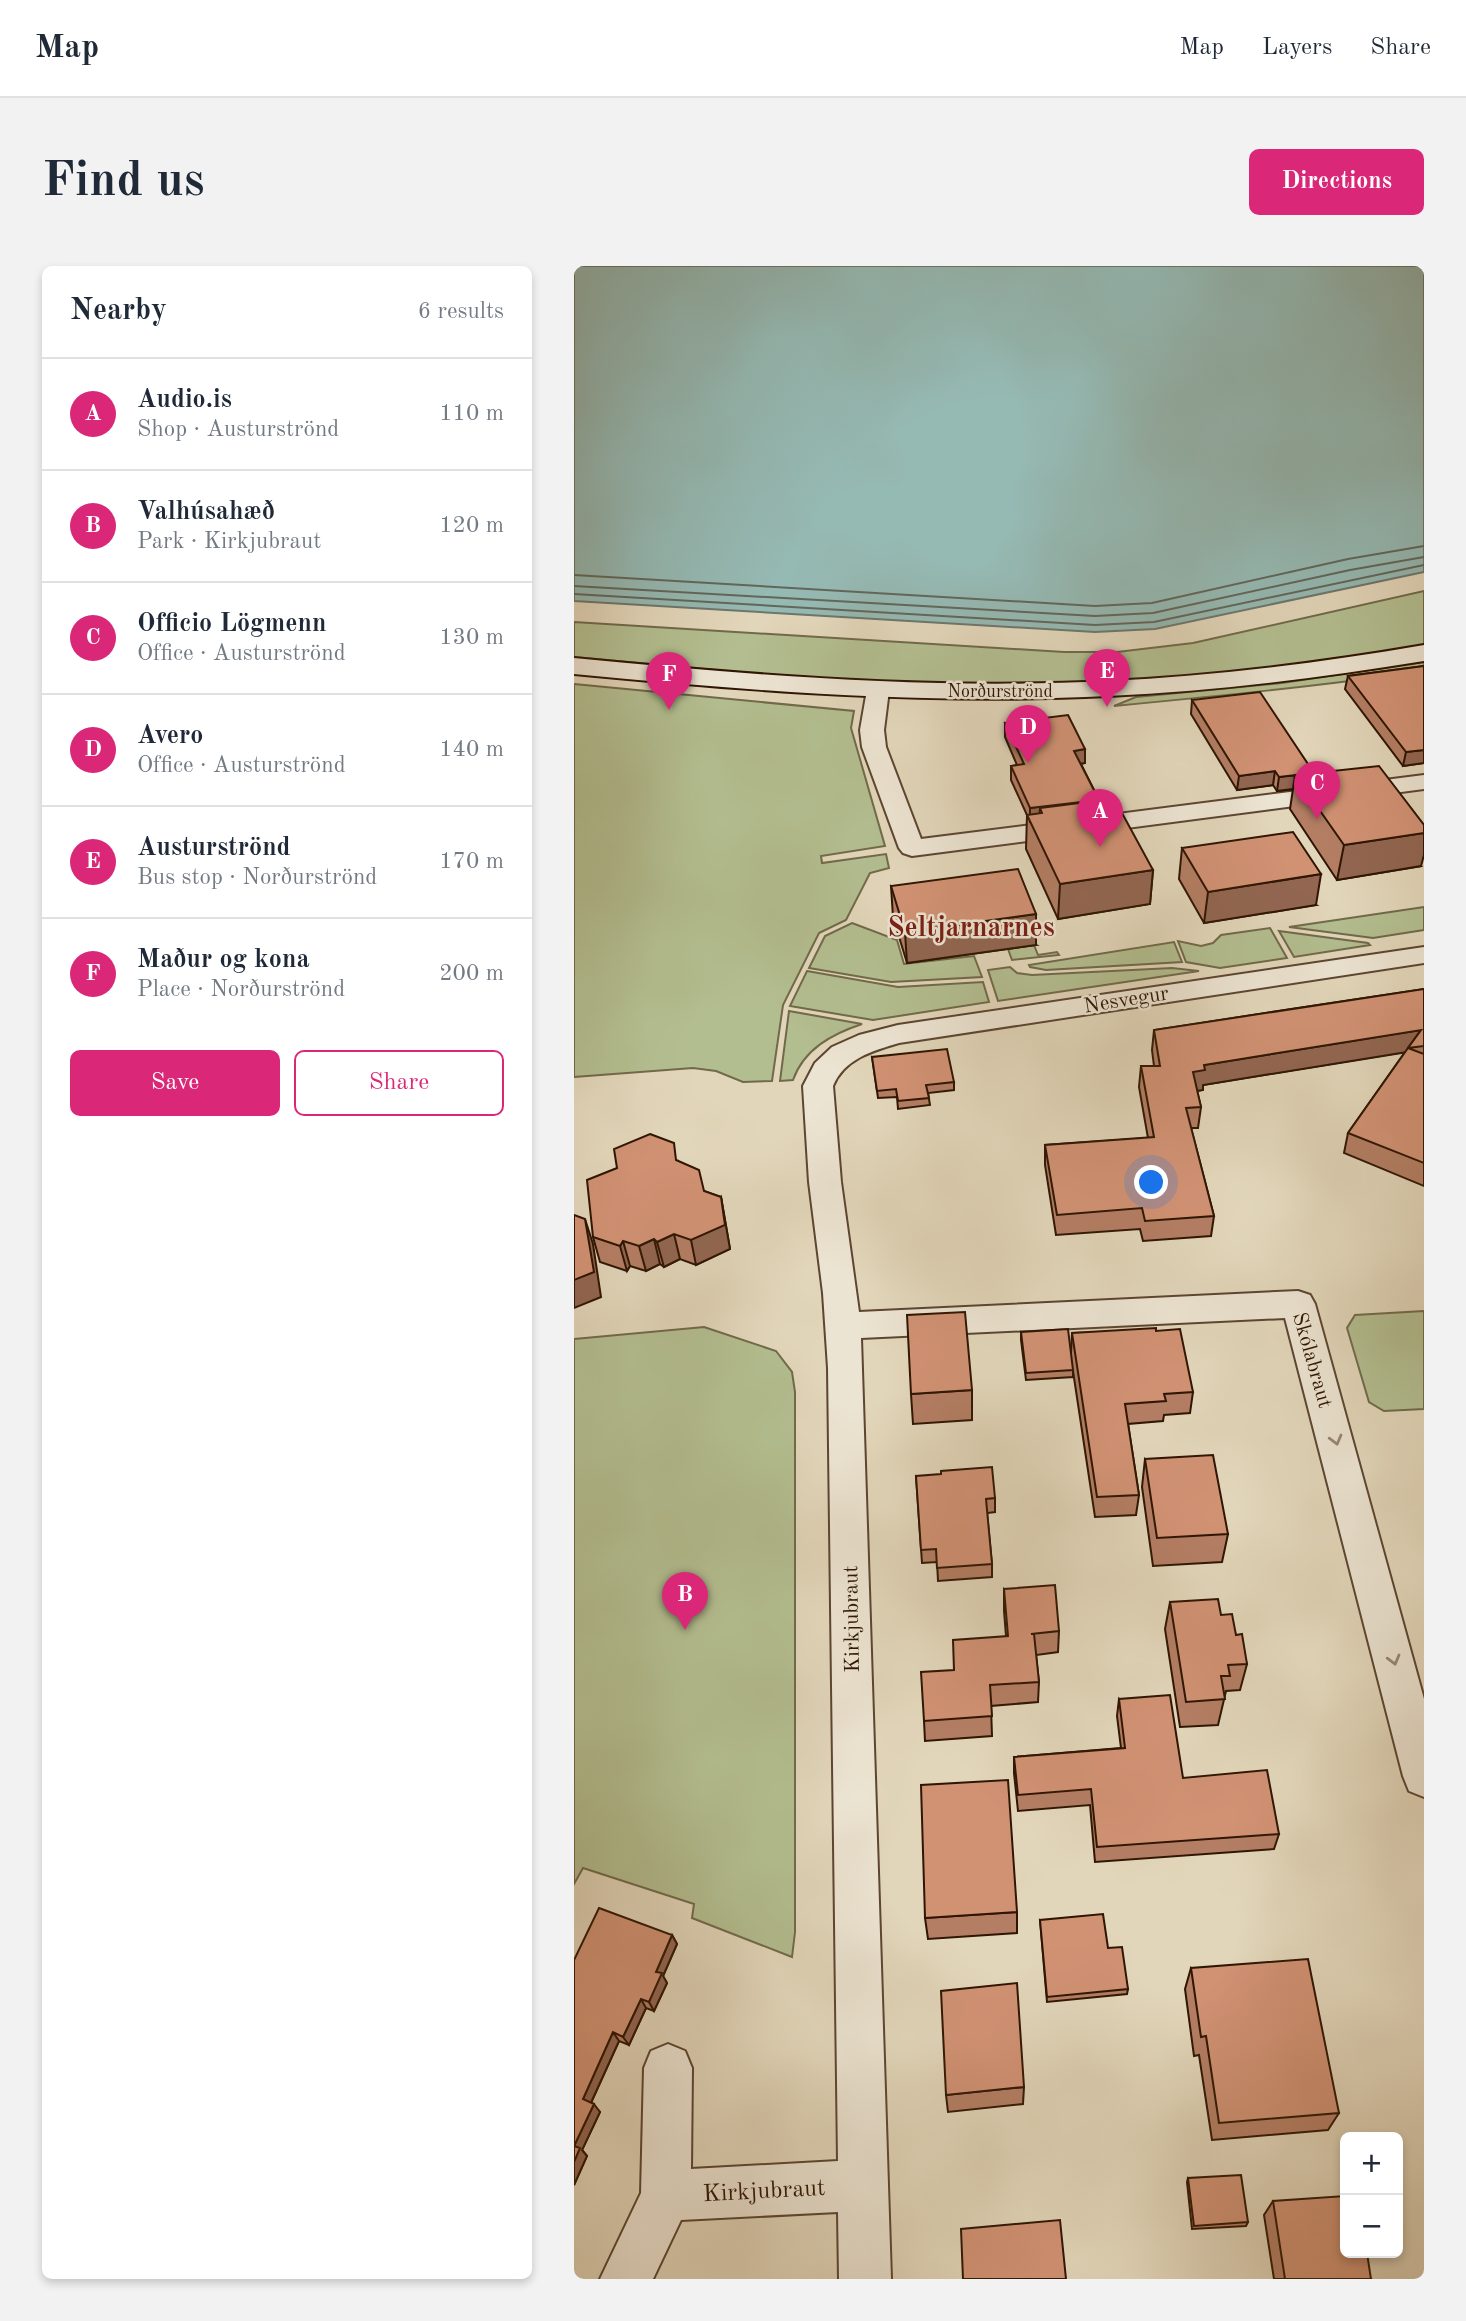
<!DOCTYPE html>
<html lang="en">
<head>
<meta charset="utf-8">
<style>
  :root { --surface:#fff; --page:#f2f2f3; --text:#1f2937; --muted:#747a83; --line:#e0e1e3; --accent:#db2777 }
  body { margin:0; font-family:"Old Standard TT",serif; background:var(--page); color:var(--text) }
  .controls { position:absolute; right:21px; bottom:21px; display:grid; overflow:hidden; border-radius:10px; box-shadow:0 4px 10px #0003 }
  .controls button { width:63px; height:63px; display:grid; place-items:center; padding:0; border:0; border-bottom:2px solid var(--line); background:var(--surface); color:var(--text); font:35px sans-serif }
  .you { position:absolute; left:578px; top:917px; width:24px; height:24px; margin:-18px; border:5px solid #fff; border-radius:50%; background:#1a73e8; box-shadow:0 0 0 10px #1a73e833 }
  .badge { display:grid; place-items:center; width:46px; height:46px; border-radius:50%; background:var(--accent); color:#fff; font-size:23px; font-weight:700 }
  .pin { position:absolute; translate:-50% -58px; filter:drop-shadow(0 2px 4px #0008) }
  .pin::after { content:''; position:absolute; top:37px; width:24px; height:21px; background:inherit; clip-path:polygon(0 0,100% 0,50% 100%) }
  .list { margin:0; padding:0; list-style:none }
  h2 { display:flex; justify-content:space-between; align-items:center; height:91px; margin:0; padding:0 28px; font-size:30px }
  h2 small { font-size:23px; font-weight:400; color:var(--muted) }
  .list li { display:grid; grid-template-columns:46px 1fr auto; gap:21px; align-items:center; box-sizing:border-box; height:112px; padding:0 28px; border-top:2px solid var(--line) }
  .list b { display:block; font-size:26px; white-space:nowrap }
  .list p { margin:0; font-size:23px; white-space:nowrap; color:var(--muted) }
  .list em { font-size:23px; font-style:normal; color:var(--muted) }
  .actions { display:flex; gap:14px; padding:21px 28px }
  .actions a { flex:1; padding:16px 0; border:2px solid var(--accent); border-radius:10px; text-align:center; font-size:24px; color:var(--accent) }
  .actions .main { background:var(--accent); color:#fff }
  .map { position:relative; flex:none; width:850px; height:2013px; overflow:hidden; border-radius:10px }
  header { display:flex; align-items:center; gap:42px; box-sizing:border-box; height:98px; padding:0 35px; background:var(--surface); border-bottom:2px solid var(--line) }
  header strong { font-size:33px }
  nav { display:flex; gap:38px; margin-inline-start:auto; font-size:24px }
  .intro { display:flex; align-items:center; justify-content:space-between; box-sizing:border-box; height:168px; padding:0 42px }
  h1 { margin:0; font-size:49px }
  .button { padding:18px 32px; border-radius:10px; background:var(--accent); color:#fff; font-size:24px; font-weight:700 }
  main { display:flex; gap:42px; padding:0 42px }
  aside { flex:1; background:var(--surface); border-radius:10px; box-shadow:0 4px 10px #0003 }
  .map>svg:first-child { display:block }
  .green { fill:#b3be90; stroke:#716a4a; stroke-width:2 }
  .water { fill:#95b9b3; stroke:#6c776d; stroke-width:2 }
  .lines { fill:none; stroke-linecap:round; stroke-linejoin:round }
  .shore { stroke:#62675b; stroke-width:2 }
  .street-casing { stroke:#5c4531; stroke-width:4 }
  .secondary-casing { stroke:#2f1503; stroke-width:4 }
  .street { fill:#ece4d2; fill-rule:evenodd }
  .secondary { fill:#ece4d2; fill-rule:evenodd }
  .wall { fill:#b47e64; stroke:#2f1503; stroke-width:2 }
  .shaded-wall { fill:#926651; stroke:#2f1503; stroke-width:2 }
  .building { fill:#d19274; stroke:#2f1503; stroke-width:2 }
  .oneway { stroke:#978775 }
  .labels { text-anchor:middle; stroke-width:5; stroke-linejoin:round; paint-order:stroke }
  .far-street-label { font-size:18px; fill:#2f1503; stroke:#ece4d2 }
  .street-label { font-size:21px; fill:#2f1503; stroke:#ece4d2 }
  .near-street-label { font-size:24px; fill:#2f1503; stroke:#ece4d2 }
  .district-label { font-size:28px; font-weight:bold; fill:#7a1f14; stroke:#ece4d2 }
</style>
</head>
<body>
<header>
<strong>Map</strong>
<nav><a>Map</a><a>Layers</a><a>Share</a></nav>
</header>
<div class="intro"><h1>Find us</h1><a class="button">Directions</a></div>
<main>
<aside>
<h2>Nearby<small>6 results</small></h2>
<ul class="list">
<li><span class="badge">A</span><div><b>Audio.is</b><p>Shop · Austurströnd</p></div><em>110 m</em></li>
<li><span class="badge">B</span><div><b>Valhúsahæð</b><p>Park · Kirkjubraut</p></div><em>120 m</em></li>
<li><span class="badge">C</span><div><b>Officio Lögmenn</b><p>Office · Austurströnd</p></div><em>130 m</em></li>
<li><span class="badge">D</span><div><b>Avero</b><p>Office · Austurströnd</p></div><em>140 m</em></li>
<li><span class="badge">E</span><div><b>Austurströnd</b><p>Bus stop · Norðurströnd</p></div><em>170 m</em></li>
<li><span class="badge">F</span><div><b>Maður og kona</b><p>Place · Norðurströnd</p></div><em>200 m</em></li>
</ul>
<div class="actions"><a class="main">Save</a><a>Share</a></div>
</aside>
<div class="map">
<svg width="850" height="2013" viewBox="0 0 850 2013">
  <rect width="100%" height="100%" fill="#e2d6ba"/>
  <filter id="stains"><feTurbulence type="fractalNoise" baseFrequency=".00286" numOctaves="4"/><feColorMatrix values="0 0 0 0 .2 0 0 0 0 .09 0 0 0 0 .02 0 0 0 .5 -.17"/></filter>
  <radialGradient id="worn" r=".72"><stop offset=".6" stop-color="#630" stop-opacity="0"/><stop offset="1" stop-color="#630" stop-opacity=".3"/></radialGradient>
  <path class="green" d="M850 325V381L700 404 516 417 383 419 218 411 0 391V356L490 386H543L619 377Z
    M850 396V405C747 420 644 430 540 440L562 431 708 417Z
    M0 418 280 445 277 462 311 580 247 590 248 597 312 588 315 602 296 607 272 654 245 667 209 739 198 815 169 816 142 805 119 802 0 811Z
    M850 641V664L799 672 715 661Z
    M278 657 323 674 330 698 400 690 408 711 317 716 235 702 251 670Z
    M696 662 713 692 646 702 612 696 604 675 627 680 639 677 647 669Z
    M705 665 794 677 796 679 720 691Z
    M600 676 608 696 472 704 456 701 455 699Z
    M460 679 464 689 483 686 485 689 438 694 434 683Z
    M436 701 443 707 458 709 598 702 625 705 424 735 414 704Z
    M233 705 324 721 409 716 415 736 299 754 216 740Z
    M215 745 288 758C258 768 230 783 219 814L206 815Z
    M850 1045V1143L810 1145 795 1136 773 1062 781 1049Z
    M130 1061 202 1085 218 1106 221 1126V1666L218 1691 118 1652 120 1638 9 1602 0 1618V1073Z"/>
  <path class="water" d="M0 0H850V306L581 363 521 366 0 335Z"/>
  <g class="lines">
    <path class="shore" d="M0 309 521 340 578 337 774 293 850 280
      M0 320 521 350 579 347 776 304 850 291
      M0 328 521 359 580 356 850 299"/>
    <defs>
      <path id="street" d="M304 417 312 419 315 424 310 464 312 481 347 573 850 509V523L338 590 329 587 325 582 288 481 286 464 293 424 296 419Z
        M850 681V697L325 777C298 785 270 793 259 820L267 916 285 1046 724 1025 736 1029 741 1038 850 1433V1531L835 1525 829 1510 711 1052 287 1072 317 2013H265L264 1946 107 1954 79 2013H26L67 1927 70 1802 77 1785 94 1778 111 1785 118 1802 117 1903 264 1895 254 1102 249 1027 235 916 229 820 241 797 258 781 285 769 324 759Z"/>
      <path id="secondary" d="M850 379V395C745 412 641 425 534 430 356 439 177 425 0 408V392C177 409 356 424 534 415 641 410 745 397 850 379Z"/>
    </defs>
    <use href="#street" class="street-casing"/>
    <use href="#secondary" class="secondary-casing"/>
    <use href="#street" class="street"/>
    <use href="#secondary" class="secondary"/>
  </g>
  <path class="wall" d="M850 400V497L829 500 771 423 774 410Z
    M618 434 740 507 847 600 763 614 716 543 719 523 703 525 699 519 663 524 617 448Z
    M431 457 511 483V497L507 498 525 534 579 604 576 638 484 653 452 583 453 549 437 514V500L443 499 431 471Z
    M608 582 742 639 630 657 605 613Z
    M317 620 462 679 333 697 319 651Z
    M850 723V920L770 887 774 867 831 786 629 819V824L623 825 627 841 624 862H617L640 950 637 970 569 975 566 963 482 969 471 899V879L574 872 565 821 567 800H580L578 784 580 764Z
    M298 791 380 816V824L354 827 356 839 324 843 323 831 304 832Z
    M104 895 130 925 147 931 156 983 122 999 106 993 90 1001 86 998 72 1005 56 1000 53 1005 26 996 19 971Z
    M582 1065 619 1126 616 1147 590 1149 589 1155 554 1158 565 1229 562 1249 521 1251 499 1105V1111L452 1114 447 1074V1066L497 1087 498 1067Z
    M398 1124V1154L339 1158 337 1128Z
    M571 1193 654 1268 648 1296 579 1300 568 1221Z
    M342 1210 421 1232V1246L413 1247 418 1298V1311L364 1315 363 1296 348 1297Z
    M430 1323 485 1365 484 1386 462 1389 465 1416 464 1436 417 1440 418 1470 351 1475 350 1455 380 1404 432 1370 430 1345Z
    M596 1336 647 1349 662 1369 673 1398 666 1424 652 1425 644 1459 606 1461 591 1363Z
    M545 1433 609 1512 705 1568 700 1583 521 1596 516 1539 444 1545 440 1507V1491L547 1482 543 1450Z
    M443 1646V1667L354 1673 351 1652Z
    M466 1654 534 1682 554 1723 553 1728 473 1736Z
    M98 1669 103 1678 89 1710 93 1717 80 1745 72 1742 55 1779 45 1775 17 1837 26 1846 8 1884 13 1890 0 1919V1694Z
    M617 1702 765 1847 754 1864 638 1874 625 1789 620 1790 611 1723Z
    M450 1821 449 1838 374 1846 372 1829Z
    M614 1912 674 1956 672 1960 618 1963 613 1916Z
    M699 1935 797 2013H700L690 1949Z"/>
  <path class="shaded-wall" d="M511 483V497L499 499 500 485Z
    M850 484V497L829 500 832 486Z
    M701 505 699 519 663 524 665 510Z
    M740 507 721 509 719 523 703 525 705 511Z
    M525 534 466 542 465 555 456 556V542Z
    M850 567V589L847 600 763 614 770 579Z
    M579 604 576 638 484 653 486 618Z
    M747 608 742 639 630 657 634 626Z
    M462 648V679L333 697 331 666Z
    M847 764 834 782 833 786 629 819V824L616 826 619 806 630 799Z
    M147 931 156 983 122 999 117 974Z
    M11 953 19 978 27 1031 0 1042V1014Z
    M100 968 106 993 90 1001 83 976Z
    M80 973 86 998 72 1005 65 980Z
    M49 975 56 1000 53 1005 46 980Z
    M98 1669 103 1678 89 1710 93 1717 80 1745 75 1736 82 1706Z
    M67 1733 72 1742 55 1779 49 1771Z
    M39 1766 45 1775 15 1841 9 1833Z
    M20 1838 26 1846 8 1884 13 1890 0 1919V1880Z"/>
  <path class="building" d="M850 400V484L832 486 774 410Z
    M686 426 740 507 705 511 701 505 665 510 618 434Z
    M494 449 511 483 500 485 525 534 456 542 437 500 450 498 431 457Z
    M805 500 850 559V567L770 579 721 509Z
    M537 533 539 537 542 536 579 604 486 618 453 549 468 547 466 542Z
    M719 566 747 608 634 626 608 582Z
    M444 603 462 648 331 666 317 620Z
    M850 723V780L834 782 847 764 630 799 631 804 619 806 627 841 612 842 640 950 571 955 568 942 483 949 471 879 580 871 567 800H586L580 764Z
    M834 782 850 788V897L774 867Z
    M373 783 380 816 352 819 355 832 324 835 322 823 303 825 298 791Z
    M76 868 100 877 102 894 125 904 130 925 147 931 151 959 117 974 100 968 83 976 80 973 65 980 49 975 46 980 19 971 13 914 43 902 40 883Z
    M0 949 11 953 20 1006 0 1014Z
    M391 1046 398 1124 337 1128 333 1049Z
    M582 1062V1065L606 1063 619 1126 590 1128 592 1135 551 1138 565 1229 523 1231 498 1067Z
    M494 1063 499 1104 452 1107 447 1066Z
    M639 1189 654 1268 583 1272 571 1193Z
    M418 1201 421 1232 412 1233 418 1298 363 1302 362 1283 347 1284 342 1210 367 1208V1205Z
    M481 1319 485 1365 457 1368H460L465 1416 416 1419 418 1450 350 1455 347 1406 380 1404 379 1374 434 1370 430 1323Z
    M644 1333 647 1349 658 1348 662 1369 668 1368 673 1398 654 1399 656 1410H647L651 1433 612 1436 596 1336Z
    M596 1429 609 1512 693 1504 705 1568 523 1581 517 1523 444 1529 440 1491 551 1482 545 1433Z
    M434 1514 443 1646 351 1652 347 1519Z
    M25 1642 98 1669 82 1706 88 1707 75 1736 67 1733 49 1771 39 1766 9 1833 20 1838 0 1880 6 1882 0 1896V1694Z
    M529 1648 534 1682 548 1681 554 1723 473 1731 466 1654Z
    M734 1693 765 1847 645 1857 632 1770 627 1771 617 1702Z
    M443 1717 450 1821 372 1829 367 1725Z
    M667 1909 674 1956 620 1960 614 1912Z
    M771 1930V1987H793L797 2013H711L699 1935Z
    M486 1954 492 2013H389L387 1963Z"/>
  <defs><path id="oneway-chevron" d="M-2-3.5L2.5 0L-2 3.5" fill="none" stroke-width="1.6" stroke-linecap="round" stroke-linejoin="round" transform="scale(1.75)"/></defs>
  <g class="oneway">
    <use href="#oneway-chevron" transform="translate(762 1174) rotate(75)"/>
    <use href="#oneway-chevron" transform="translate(820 1394) rotate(75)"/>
  </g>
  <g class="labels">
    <g class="far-street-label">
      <text x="426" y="431">Norðurströnd</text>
    </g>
    <g class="street-label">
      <text transform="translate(552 733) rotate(-9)" y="7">Nesvegur</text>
      <text transform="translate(739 1094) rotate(74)" y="7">Skólabraut</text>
      <text transform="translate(277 1353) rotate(-91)" y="7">Kirkjubraut</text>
    </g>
    <g class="near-street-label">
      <text transform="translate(190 1924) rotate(-3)" y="8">Kirkjubraut</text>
    </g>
    <g class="district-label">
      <text x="397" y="670">Seltjarnarnes</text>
    </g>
  </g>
  <rect width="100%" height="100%" filter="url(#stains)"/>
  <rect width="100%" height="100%" fill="url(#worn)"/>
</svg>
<div class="controls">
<button>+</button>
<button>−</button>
</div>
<div class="you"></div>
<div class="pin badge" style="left:526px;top:581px">A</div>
<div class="pin badge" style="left:111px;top:1364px">B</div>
<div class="pin badge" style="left:743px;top:553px">C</div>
<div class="pin badge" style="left:454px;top:497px">D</div>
<div class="pin badge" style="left:533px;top:441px">E</div>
<div class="pin badge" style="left:95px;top:444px">F</div>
</div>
</main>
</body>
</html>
